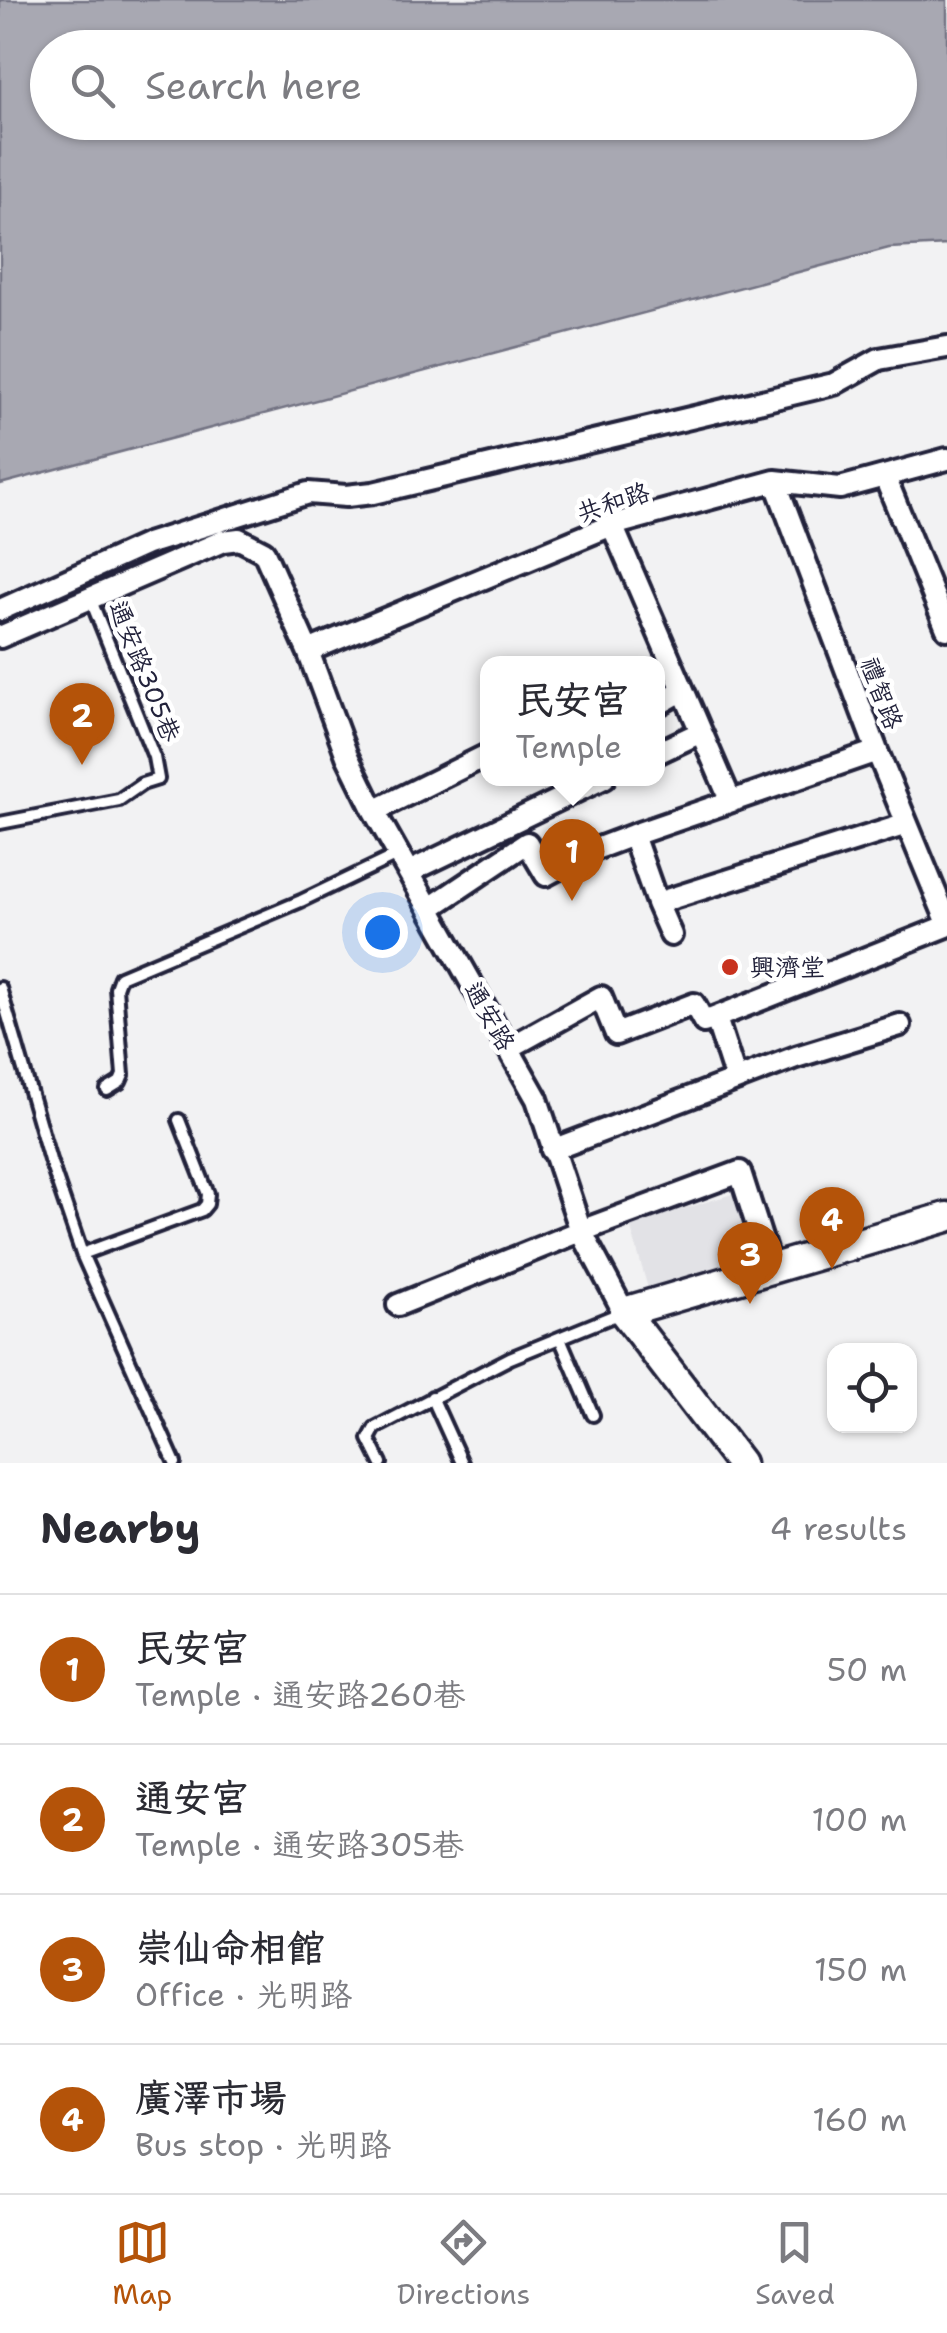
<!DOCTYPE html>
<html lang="en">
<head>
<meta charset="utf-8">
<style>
  :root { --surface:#fff; --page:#f7f7f7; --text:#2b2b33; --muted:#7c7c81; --line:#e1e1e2; --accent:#b45309 }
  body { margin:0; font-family:"Shantell Sans","LXGW WenKai TC",sans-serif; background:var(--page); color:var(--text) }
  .controls { position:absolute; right:30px; bottom:30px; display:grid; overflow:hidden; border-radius:20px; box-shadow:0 2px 8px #0004 }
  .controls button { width:90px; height:90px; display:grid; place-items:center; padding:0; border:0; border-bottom:2px solid var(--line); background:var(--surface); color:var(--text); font:50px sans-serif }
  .you { position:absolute; left:382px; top:932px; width:35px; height:35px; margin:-25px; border:8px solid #fff; border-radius:50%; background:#1a73e8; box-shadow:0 0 0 15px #1a73e833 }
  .badge { display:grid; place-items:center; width:65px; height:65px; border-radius:50%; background:var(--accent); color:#fff; font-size:32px; font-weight:700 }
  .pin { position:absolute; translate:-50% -82px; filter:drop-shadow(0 2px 5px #0008) }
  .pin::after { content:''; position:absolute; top:52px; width:35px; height:30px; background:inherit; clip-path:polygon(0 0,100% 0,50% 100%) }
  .popup { position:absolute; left:480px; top:656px; width:185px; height:130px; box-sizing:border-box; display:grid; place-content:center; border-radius:20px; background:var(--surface); filter:drop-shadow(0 2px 8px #0005); font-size:32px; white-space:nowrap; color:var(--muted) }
  .popup b { font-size:38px; color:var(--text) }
  .popup::after { content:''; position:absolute; left:50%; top:100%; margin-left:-20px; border:20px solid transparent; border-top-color:var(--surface) }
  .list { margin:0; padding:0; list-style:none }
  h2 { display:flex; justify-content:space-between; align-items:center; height:130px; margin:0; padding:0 40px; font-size:42px }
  h2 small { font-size:32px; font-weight:400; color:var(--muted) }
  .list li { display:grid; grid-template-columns:65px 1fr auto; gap:30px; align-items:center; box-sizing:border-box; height:150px; padding:0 40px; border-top:2px solid var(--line) }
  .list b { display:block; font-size:38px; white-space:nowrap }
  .list p { margin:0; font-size:32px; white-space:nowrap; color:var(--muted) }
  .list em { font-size:32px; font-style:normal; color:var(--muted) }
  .icon { flex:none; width:55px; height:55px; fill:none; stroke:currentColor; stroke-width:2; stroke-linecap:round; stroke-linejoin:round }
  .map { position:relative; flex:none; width:947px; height:1463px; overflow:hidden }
  .search { position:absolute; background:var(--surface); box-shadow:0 2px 8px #0004; left:30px; right:30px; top:30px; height:110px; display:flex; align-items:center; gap:25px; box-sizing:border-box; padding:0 35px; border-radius:55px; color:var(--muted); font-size:38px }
  .sheet { height:730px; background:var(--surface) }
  nav { display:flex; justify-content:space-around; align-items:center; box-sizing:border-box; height:140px; border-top:2px solid var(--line); background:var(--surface); font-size:28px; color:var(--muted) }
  nav a { display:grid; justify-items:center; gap:5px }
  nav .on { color:var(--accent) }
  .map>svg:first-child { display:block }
  .built { fill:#e2e2e6 }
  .water { fill:#a8a8b2; stroke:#727282; stroke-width:2.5; fill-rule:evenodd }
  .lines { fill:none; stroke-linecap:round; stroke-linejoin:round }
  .lane-casing { stroke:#22223b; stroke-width:18 }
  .street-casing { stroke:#22223b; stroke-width:28 }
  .secondary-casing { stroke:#22223b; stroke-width:35 }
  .lane { stroke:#fff; stroke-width:10 }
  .street { stroke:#fff; stroke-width:20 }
  .secondary { stroke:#fff; stroke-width:28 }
  .poi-dot { fill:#c8321e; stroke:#fff; stroke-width:4 }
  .labels { text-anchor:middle; stroke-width:9; stroke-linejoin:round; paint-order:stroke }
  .street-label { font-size:25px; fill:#22223b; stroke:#fff }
  .poi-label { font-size:25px; fill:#22223b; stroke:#fff; text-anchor:start }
</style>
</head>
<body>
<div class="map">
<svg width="947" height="1463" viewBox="0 0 947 1463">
  <rect width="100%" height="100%" fill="#f2f2f3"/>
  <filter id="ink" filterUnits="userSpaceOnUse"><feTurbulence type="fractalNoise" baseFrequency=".01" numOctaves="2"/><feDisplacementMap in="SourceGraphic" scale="20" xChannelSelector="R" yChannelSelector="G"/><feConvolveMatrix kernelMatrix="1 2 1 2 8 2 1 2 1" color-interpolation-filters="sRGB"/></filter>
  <g filter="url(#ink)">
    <path class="built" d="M739 1192 758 1260 649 1292 630 1225Z"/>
    <path class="water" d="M0 0H947V245L889 248 0 484ZM48 48H900V122H48Z"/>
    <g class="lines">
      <defs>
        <path id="lane" d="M0 823 119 800 142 784 158 779 154 757 90 598
          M0 988 50 1160 82 1254 175 1463
          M107 1090 120 1082 123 1075 116 988 120 977 301 901 399 854
          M82 1254 202 1210 207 1204 208 1194 179 1120
          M560 1338 593 1415
          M432 1397 462 1463
          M381 1463 369 1439 375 1428 510 1358 623 1312"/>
        <path id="street" d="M885 477 947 629
          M775 481 877 751 947 921
          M612 525 730 799
          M0 610 147 544 308 493 346 496 373 493 834 384 879 359 947 347
          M0 637 223 541 239 539 264 552 308 651 347 756 374 811 537 1099 581 1231 624 1312
          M308 651 612 525 775 481 840 488 947 459
          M657 705 683 690
          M657 753 701 732
          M374 811 487 755
          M633 835 657 903 907 824
          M411 871 604 778
          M657 903 671 935
          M430 908 527 843 546 875 593 850 633 835 877 751
          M716 1018 736 1080
          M509 1048 601 997 616 1034 694 1004 704 1022 947 926
          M552 1150 796 1057 900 1025
          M398 1305 581 1231 740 1172 771 1269"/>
        <path id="secondary" d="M740 1463 624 1312 947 1217"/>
      </defs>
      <use href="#lane" class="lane-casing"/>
      <use href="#street" class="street-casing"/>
      <use href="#secondary" class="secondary-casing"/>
      <use href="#lane" class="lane"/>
      <use href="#street" class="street"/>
      <use href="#secondary" class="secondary"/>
    </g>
  </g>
  <circle class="poi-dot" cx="730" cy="967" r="10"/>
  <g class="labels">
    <g class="street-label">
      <text transform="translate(613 502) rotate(-18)" y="9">共和路</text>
      <text transform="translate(145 671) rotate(68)" y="9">通安路305巷</text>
      <text transform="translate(882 693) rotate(69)" y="9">禮智路</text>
      <text transform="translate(490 1016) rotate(60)" y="9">通安路</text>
    </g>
    <g class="poi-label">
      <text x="750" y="976">興濟堂</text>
    </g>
  </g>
</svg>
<div class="controls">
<button><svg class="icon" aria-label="locate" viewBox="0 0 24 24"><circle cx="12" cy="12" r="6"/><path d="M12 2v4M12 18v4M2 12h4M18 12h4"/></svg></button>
</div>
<div class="you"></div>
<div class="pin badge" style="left:572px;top:901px">1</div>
<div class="popup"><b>民安宮</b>Temple</div>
<div class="pin badge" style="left:82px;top:765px">2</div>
<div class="pin badge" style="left:750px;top:1304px">3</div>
<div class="pin badge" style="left:832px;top:1269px">4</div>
<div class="search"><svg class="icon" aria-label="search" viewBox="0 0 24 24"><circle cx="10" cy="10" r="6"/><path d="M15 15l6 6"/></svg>Search here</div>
</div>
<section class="sheet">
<h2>Nearby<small>4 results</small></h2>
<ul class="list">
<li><span class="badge">1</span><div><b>民安宮</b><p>Temple · 通安路260巷</p></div><em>50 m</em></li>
<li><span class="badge">2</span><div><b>通安宮</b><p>Temple · 通安路305巷</p></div><em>100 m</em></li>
<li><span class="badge">3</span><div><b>崇仙命相館</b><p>Office · 光明路</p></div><em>150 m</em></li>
<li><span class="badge">4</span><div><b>廣澤市場</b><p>Bus stop · 光明路</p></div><em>160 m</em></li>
</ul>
</section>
<nav>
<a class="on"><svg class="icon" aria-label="map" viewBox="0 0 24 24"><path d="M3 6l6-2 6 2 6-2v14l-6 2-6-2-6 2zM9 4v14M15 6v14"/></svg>Map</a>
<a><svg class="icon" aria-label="directions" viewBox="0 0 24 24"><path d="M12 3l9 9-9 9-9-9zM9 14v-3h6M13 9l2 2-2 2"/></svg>Directions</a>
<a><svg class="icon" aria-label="saved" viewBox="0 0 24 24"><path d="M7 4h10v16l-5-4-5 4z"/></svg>Saved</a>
</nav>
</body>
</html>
